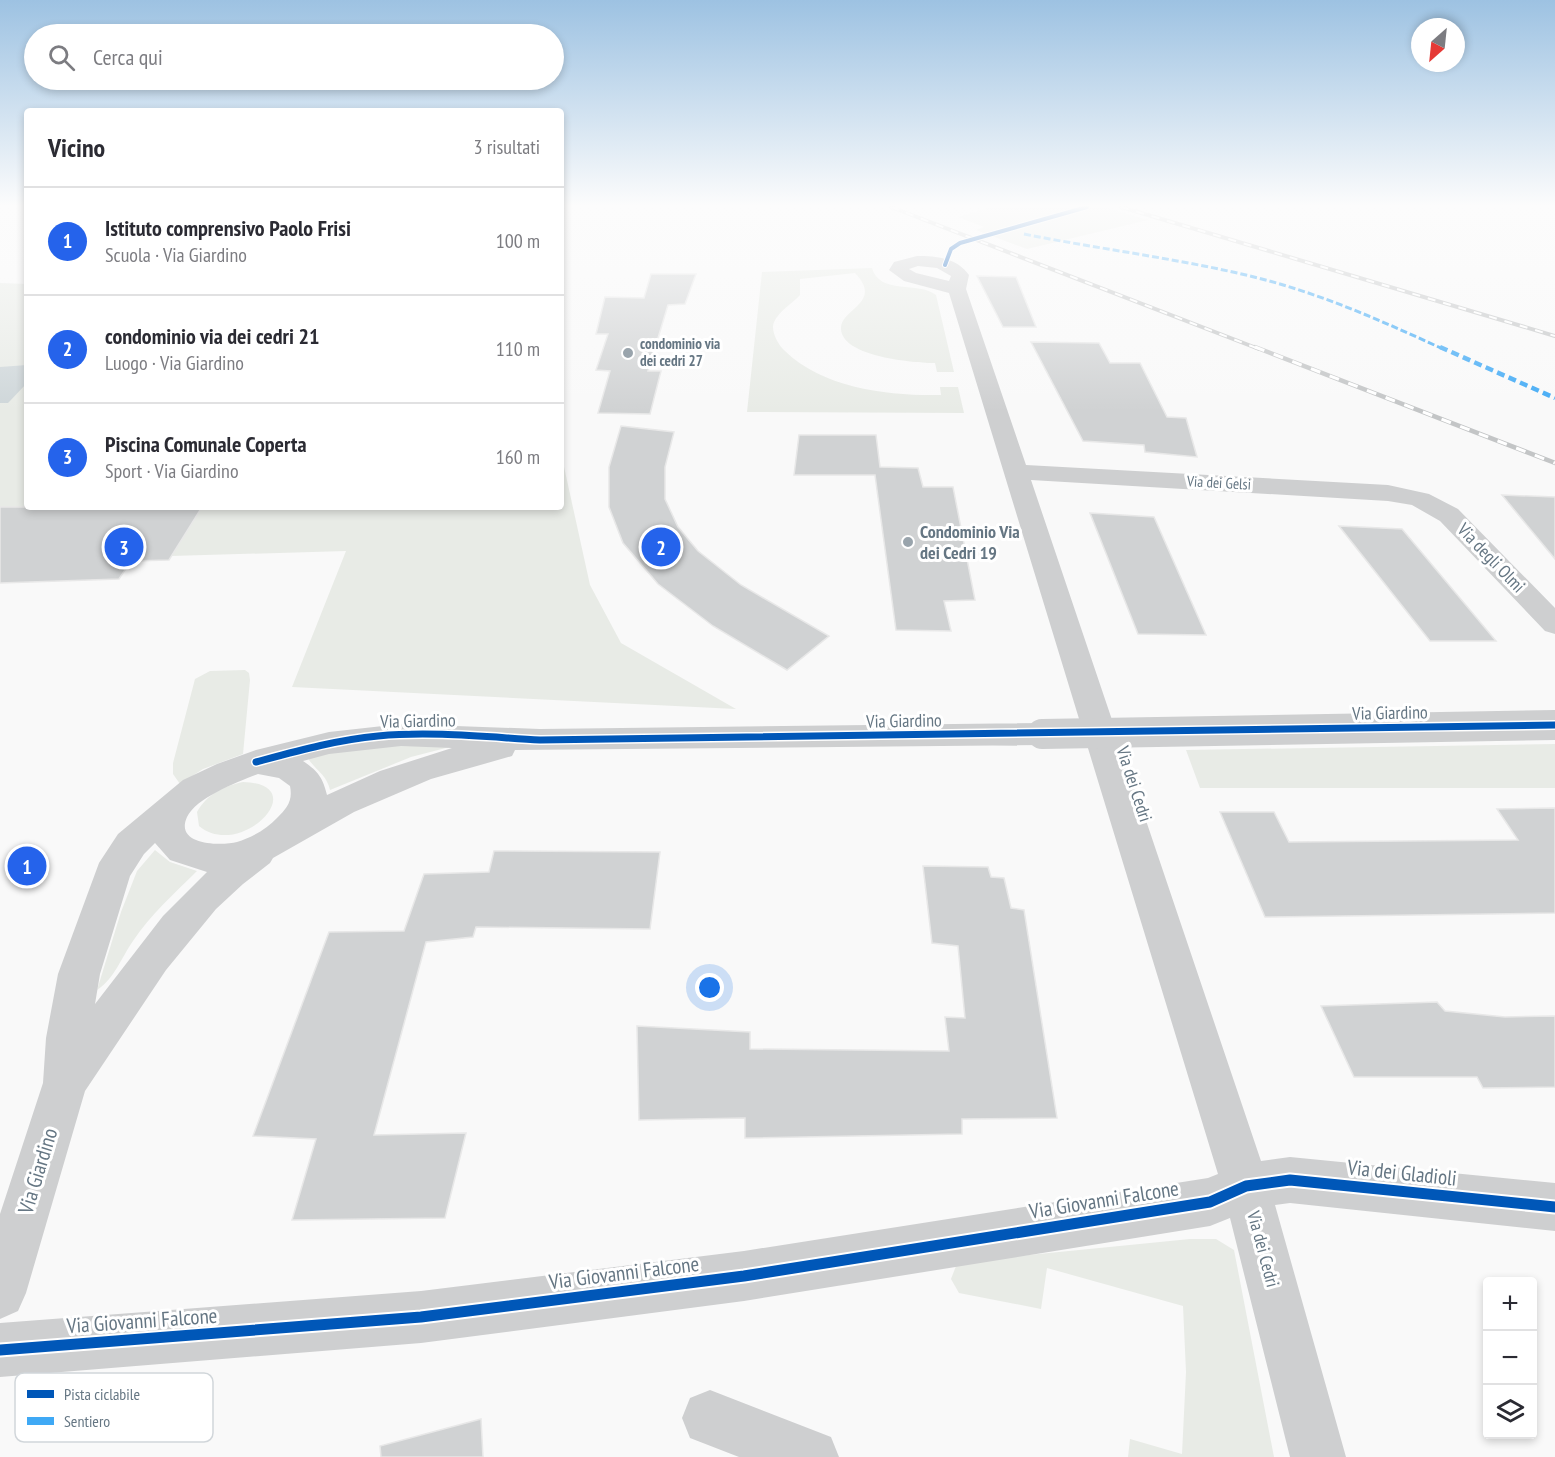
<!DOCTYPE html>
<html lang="it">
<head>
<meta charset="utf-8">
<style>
  :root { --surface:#fff; --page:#f7f7f7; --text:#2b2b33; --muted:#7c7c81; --line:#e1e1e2; --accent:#2563eb }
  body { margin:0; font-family:"PT Sans Narrow",sans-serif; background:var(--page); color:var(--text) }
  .controls { position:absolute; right:18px; bottom:18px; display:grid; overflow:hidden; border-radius:6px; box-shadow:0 3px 9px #0003 }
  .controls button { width:54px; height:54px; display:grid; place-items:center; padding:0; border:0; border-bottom:2px solid var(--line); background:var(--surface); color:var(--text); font:30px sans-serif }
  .compass { position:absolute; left:1411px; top:18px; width:54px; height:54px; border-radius:50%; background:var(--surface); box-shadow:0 3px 9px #0003; rotate:207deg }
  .you { position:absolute; left:710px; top:988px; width:21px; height:21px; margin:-15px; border:4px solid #fff; border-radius:50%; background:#1a73e8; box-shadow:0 0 0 9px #1a73e833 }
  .badge { display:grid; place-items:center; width:39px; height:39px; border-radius:50%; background:var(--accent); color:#fff; font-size:20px; font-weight:700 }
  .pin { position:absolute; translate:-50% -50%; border:3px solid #fff; box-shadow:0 2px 6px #0006 }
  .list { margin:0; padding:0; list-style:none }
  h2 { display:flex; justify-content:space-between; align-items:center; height:78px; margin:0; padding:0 24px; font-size:26px }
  h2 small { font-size:20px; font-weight:400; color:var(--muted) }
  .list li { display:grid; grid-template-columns:39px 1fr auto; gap:18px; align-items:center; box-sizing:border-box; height:108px; padding:0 24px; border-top:2px solid var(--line) }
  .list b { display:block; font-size:22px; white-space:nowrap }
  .list p { margin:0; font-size:20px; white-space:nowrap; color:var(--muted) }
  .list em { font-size:20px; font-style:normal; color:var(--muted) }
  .icon { flex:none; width:33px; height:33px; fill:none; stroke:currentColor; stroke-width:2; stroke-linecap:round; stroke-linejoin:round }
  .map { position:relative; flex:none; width:1555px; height:1457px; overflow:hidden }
  .search { position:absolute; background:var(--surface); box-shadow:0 3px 9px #0003; left:24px; top:24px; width:540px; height:66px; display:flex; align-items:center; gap:15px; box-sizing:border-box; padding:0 21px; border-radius:33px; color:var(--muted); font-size:22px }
  .panel { position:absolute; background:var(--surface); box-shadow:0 3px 9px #0003; left:24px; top:108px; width:540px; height:402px; border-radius:6px }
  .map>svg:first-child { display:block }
  .green { fill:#e8ebe6 }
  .water { fill:#ced6d9 }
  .building { fill:#d0d2d3; stroke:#e8e8e8; stroke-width:1.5 }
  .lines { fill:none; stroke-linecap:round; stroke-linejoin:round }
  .minor { fill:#cecfd0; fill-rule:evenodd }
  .rail-far1-casing { stroke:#c3c5c6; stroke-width:4 }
  .rail-casing { stroke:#c3c5c6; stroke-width:4.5 }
  .rail-far1 { stroke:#fff; stroke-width:2; stroke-dasharray:8; stroke-linecap:butt }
  .rail { stroke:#fff; stroke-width:3; stroke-dasharray:10; stroke-linecap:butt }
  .minor-bridge { stroke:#cecfd0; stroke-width:30 }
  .quiet-far1 { stroke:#3fa9f5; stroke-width:3; stroke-dasharray:7 3; stroke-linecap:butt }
  .quiet { stroke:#3fa9f5; stroke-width:4.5; stroke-dasharray:8 4.5; stroke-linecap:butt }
  .cycleway-far2-casing { stroke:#fff; stroke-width:6 }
  .cycleway-far1-casing { stroke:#fff; stroke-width:10 }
  .cycleway-casing { stroke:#fff; stroke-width:15 }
  .cycleway-far2 { stroke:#0057b8; stroke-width:4 }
  .cycleway-far1 { stroke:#0057b8; stroke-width:7 }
  .cycleway { stroke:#0057b8; stroke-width:11 }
  .poi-dot { fill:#99a4ac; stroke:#fff; stroke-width:2 }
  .labels { text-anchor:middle; stroke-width:6; stroke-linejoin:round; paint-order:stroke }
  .far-poi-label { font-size:15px; font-weight:bold; fill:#657683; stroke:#fff; text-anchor:start }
  .far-street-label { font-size:15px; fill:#657683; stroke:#fff }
  .poi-label { font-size:18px; font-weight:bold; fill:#657683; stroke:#fff; text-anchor:start }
  .street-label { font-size:18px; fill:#657683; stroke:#fff }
  .near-street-label { font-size:21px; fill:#657683; stroke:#fff }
  .key { fill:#fff; stroke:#d1d6da; stroke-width:1.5 }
  .key-label { font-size:16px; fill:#657683 }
</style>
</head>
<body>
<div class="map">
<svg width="1555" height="1457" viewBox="0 0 1555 1457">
  <rect width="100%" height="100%" fill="#f9f9f9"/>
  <path class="green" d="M991 207H1105L1148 220 1027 249 976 230 984 227 958 217Z
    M872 268C879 295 919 281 936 295L954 372H937L935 363C916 363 839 357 841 327 843 308 883 302 855 273L800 279V295C792 304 774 314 773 327 773 335 779 346 785 351 824 389 890 396 941 395L940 387H958L964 413 747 412 762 272Z
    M0 283 27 284V507H561V453L590 585 621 643 736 709 292 687 346 551 0 561Z
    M245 670 249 673 250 680 243 754 203 769 180 784 173 774V763L195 679 210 671Z
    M354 742 465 743 411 757 330 790C327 774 313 769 306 755Z
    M1555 744V788H1200L1186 750Z
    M243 782C315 784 241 861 199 826L197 812C207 794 224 786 243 782Z
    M155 850 170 862 197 871C175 893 150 915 133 941 121 958 115 978 97 990L121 912 137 871Z
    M1190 1239H1216L1234 1250 1274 1457H1128L1130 1439 1182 1454 1186 1372 1183 1306 1047 1268 1041 1309 959 1293 951 1279 956 1266 997 1258Z"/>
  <path class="water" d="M27 365V383L8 403H0V367Z"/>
  <path class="building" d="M651 274H696L685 304 668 305 648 371H661L650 414 598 413 610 371 596 370 608 334H596L605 297 644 298Z
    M977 276 1016 277 1036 327H1003Z
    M1031 342 1099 343 1110 363H1140L1167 417 1186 418 1197 457 1145 452 1144 445 1083 441Z
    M621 426 674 432 665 467V499L678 527 698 551 741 585 829 636 787 670 713 626 658 584 623 543 609 507V467Z
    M799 435H876L880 467 918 468 923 487H953L975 600 944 601 951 631 896 630 875 475H794Z
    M1502 495 1555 497V559Z
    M0 507H202L169 560 131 561 119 579 0 583Z
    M1090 513 1154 517 1206 635 1138 634Z
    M1339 526 1402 529 1496 641H1430Z
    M1555 808V913L1265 917 1220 812H1274L1289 842 1518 840 1497 809Z
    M494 851 660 852 650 929 476 927 473 937 426 942 374 1135 466 1133 445 1218 292 1220 316 1139 253 1136 329 932 404 931 424 874 489 872Z
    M923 866 988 867 991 877 1004 878 1011 908 1024 910 1057 1118 962 1119V1134L745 1138V1118L639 1120 637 1026 750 1032V1049L949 1051 945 1017 965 1018 958 946 932 943Z
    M1437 1002 1445 1011 1505 1017 1555 1016V1087L1483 1088 1477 1077H1354L1321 1006Z
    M481 1419 483 1457H381L380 1446Z"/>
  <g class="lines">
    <path class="minor" d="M917 256C937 256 957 258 969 275L966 289 1026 465 1388 485 1429 494 1458 509 1555 608V634L1545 631 1440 521 1412 505 1388 501 1031 480 1261 1161 1290 1157 1555 1183V1231L1290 1203 1275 1205 1346 1457H1290L1230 1218 1210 1226 744 1301 421 1343 0 1377V1323L421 1291 744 1251 1208 1178 1218 1174 949 293 904 281 889 270 894 262ZM918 266 937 268 951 276 949 281 916 273 909 269Z
      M1042 723 1054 726 1059 734 1054 742 1042 745 515 750 512 756 431 779 354 812 273 858 270 863 243 884 216 909 166 970 85 1091 26 1293 18 1311 0 1319V1214L43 1083 46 1038 58 974 99 863 118 834 183 780 217 764 256 750 329 732 401 724 540 729ZM401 746 452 748 380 771 327 795C323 778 318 771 303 761L329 754ZM258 774 279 778 290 786C293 801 287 808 277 818 267 829 251 838 237 842 222 846 174 846 187 817 197 797 238 782 258 774ZM155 843 170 860 207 872 163 916 95 1004 100 974 130 876 144 854Z
      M710 1390 831 1437 839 1457H739L690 1438 682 1418 690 1398Z"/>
    <defs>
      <path id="rail-far1" d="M891 207 1259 349
        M1121 207 1555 336"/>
      <path id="rail" d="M1255 347 1555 463"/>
    </defs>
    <use href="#rail-far1" class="rail-far1-casing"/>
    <use href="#rail" class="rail-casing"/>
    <use href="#rail-far1" class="rail-far1"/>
    <use href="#rail" class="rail"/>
    <path class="minor-bridge" d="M1042 734 1555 725"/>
    <path class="quiet-far1" d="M1024 234C1099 249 1175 258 1250 276 1317 292 1380 320 1443 349"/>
    <path class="quiet" d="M1440 347 1555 398"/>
    <defs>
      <path id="cycleway-far2" d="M945 265 951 249 960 243 1087 207"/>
      <path id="cycleway-far1" d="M256 762C297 751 336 740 378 736 431 731 487 737 540 740L1555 725"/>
      <path id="cycleway" d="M0 1350 421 1317 744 1276 1210 1202 1246 1186 1290 1180 1555 1207"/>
    </defs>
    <use href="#cycleway-far2" class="cycleway-far2-casing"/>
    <use href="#cycleway-far1" class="cycleway-far1-casing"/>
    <use href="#cycleway" class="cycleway-casing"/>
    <use href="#cycleway-far2" class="cycleway-far2"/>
    <use href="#cycleway-far1" class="cycleway-far1"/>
    <use href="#cycleway" class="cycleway"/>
  </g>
  <linearGradient id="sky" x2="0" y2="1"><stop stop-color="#9dc2e2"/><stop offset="0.5" stop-color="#fcfcfc"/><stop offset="1" stop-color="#fcfcfc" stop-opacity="0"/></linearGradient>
  <rect width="1555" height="411" fill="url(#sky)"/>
  <g class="poi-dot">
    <circle cx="628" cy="353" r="6"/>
    <circle cx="908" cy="542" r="6"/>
  </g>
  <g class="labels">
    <g class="far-poi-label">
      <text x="640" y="349">condominio via<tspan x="640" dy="17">dei cedri 27</tspan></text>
    </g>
    <g class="far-street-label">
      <text transform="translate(1219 483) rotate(3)" y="5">Via dei Gelsi</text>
    </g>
    <g class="poi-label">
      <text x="920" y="538">Condominio Via<tspan x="920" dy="21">dei Cedri 19</tspan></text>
    </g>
    <g class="street-label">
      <text transform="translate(1491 558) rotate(46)" y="6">Via degli Olmi</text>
      <text transform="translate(1390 713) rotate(-1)" y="6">Via Giardino</text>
      <text transform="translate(418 721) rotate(-1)" y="6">Via Giardino</text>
      <text transform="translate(904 721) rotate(-1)" y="6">Via Giardino</text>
      <text transform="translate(1134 784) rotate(72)" y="6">Via dei Cedri</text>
      <text transform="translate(1263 1249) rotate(75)" y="6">Via dei Cedri</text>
    </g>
    <g class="near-street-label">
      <text transform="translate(38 1171) rotate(-73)" y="7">Via Giardino</text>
      <text transform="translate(1402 1173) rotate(6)" y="7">Via dei Gladioli</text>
      <text transform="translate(1104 1200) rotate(-9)" y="7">Via Giovanni Falcone</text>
      <text transform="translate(624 1273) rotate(-7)" y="7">Via Giovanni Falcone</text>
      <text transform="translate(142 1321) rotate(-4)" y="7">Via Giovanni Falcone</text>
    </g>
  </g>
  <rect x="15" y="1373" width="198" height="69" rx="9" class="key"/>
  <rect x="27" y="1390" width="27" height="8" fill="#0057b8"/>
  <rect x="27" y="1417" width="27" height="8" fill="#3fa9f5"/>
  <g class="key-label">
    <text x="64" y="1400">Pista ciclabile</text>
    <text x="64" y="1427">Sentiero</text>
  </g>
</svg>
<div class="controls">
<button>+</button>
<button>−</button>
<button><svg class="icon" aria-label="layers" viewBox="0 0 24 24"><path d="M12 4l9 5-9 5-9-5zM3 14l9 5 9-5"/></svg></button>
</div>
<svg class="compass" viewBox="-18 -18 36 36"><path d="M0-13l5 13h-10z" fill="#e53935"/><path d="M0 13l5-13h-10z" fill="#7c7c81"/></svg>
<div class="you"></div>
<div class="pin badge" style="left:27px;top:866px">1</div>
<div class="pin badge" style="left:661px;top:547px">2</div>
<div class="pin badge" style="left:124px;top:547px">3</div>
<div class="search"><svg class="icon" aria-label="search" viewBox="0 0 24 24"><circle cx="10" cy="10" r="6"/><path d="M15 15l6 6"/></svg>Cerca qui</div>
<section class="panel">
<h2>Vicino<small>3 risultati</small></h2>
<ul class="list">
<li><span class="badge">1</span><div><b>Istituto comprensivo Paolo Frisi</b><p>Scuola · Via Giardino</p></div><em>100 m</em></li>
<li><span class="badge">2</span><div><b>condominio via dei cedri 21</b><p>Luogo · Via Giardino</p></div><em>110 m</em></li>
<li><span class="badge">3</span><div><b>Piscina Comunale Coperta</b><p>Sport · Via Giardino</p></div><em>160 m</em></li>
</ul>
</section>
</div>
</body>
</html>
